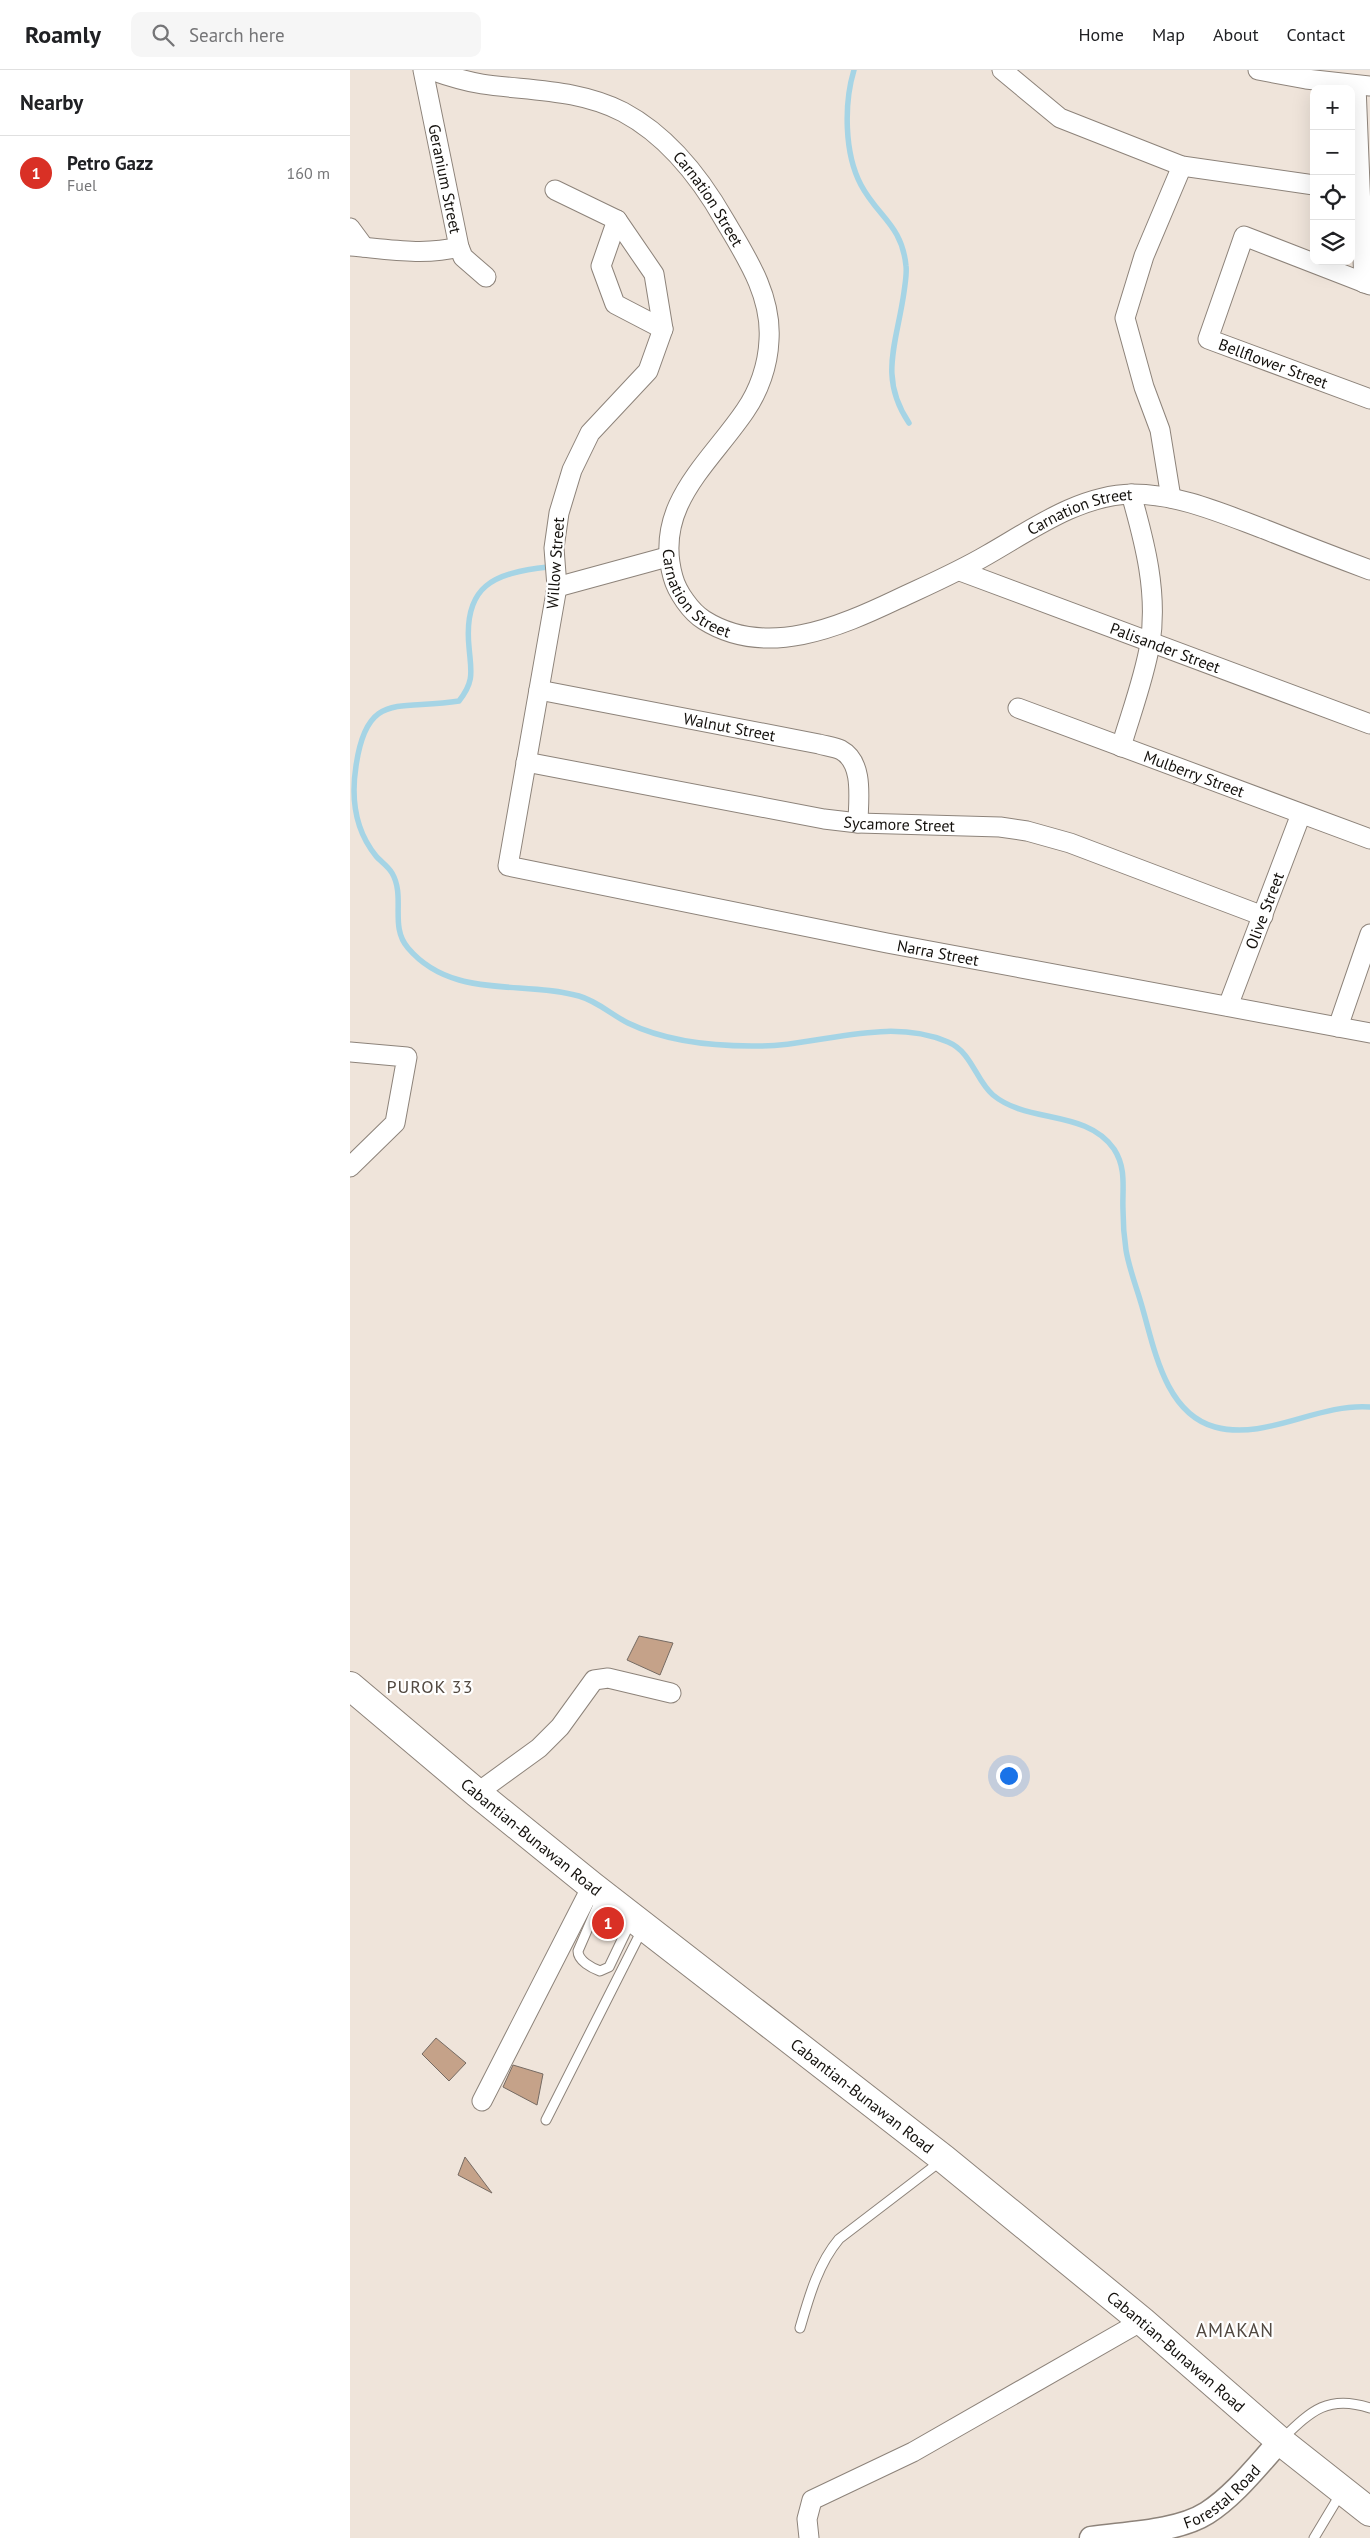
<!DOCTYPE html>
<html lang="en">
<head>
<meta charset="utf-8">
<style>
  :root { --surface:#fff; --page:#f6f6f6; --text:#202124; --muted:#757577; --line:#e0e0e0; --accent:#d93025 }
  body { margin:0; font-family:"PT Sans",sans-serif; background:var(--page); color:var(--text) }
  .controls { position:absolute; right:15px; top:15px; display:grid; overflow:hidden; border-radius:10px; box-shadow:0 5px 20px #0002 }
  .controls button { width:45px; height:45px; display:grid; place-items:center; padding:0; border:0; border-bottom:1px solid var(--line); background:var(--surface); color:var(--text); font:25px sans-serif }
  .you { position:absolute; left:658px; top:1705px; width:18px; height:18px; margin:-12px; border:4px solid #fff; border-radius:50%; background:#1a73e8; box-shadow:0 0 0 8px #1a73e833 }
  .badge { display:grid; place-items:center; width:32px; height:32px; border-radius:50%; background:var(--accent); color:#fff; font-size:16px; font-weight:700 }
  .pin { position:absolute; translate:-50% -50%; border:2px solid #fff; box-shadow:0 1px 5px #0006 }
  .list { margin:0; padding:0; list-style:none }
  h2 { display:flex; justify-content:space-between; align-items:center; height:65px; margin:0; padding:0 20px; font-size:21px }
  h2 small { font-size:16px; font-weight:400; color:var(--muted) }
  .list li { display:grid; grid-template-columns:32px 1fr auto; gap:15px; align-items:center; box-sizing:border-box; height:75px; padding:0 20px; border-top:1px solid var(--line) }
  .list b { display:block; font-size:19px; white-space:nowrap }
  .list p { margin:0; font-size:16px; white-space:nowrap; color:var(--muted) }
  .list em { font-size:16px; font-style:normal; color:var(--muted) }
  .icon { flex:none; width:28px; height:28px; fill:none; stroke:currentColor; stroke-width:2; stroke-linecap:round; stroke-linejoin:round }
  .map { position:relative; flex:none; width:1020px; height:2468px; overflow:hidden }
  header { display:flex; align-items:center; gap:30px; box-sizing:border-box; height:70px; padding:0 25px; background:var(--surface); border-bottom:1px solid var(--line) }
  header strong { font-size:24px }
  nav { display:flex; gap:28px; margin-inline-start:auto; font-size:18px }
  .search { width:350px; height:45px; background:var(--page); display:flex; align-items:center; gap:12px; box-sizing:border-box; padding:0 18px; border-radius:10px; color:var(--muted); font-size:19px }
  main { display:flex }
  aside { flex:1; background:var(--surface) }
  .map>svg:first-child { display:block }
  .lines { fill:none; stroke-linecap:round; stroke-linejoin:round }
  .stream { stroke:#a5d4e5; stroke-width:5.5 }
  .building { fill:#c5a289; stroke:#766b63 }
  .service-casing { stroke:#8d837a; stroke-width:11 }
  .minor-casing { stroke:#8d837a; stroke-width:21 }
  .tertiary-casing { stroke:#8d837a; stroke-width:25 }
  .primary-casing { stroke:#8d837a; stroke-width:30 }
  .service { stroke:#fff; stroke-width:9 }
  .minor { stroke:#fff; stroke-width:19 }
  .tertiary { stroke:#fff; stroke-width:22 }
  .primary { stroke:#fff; stroke-width:28 }
  .labels { text-anchor:middle; stroke-width:4.5; stroke-linejoin:round; paint-order:stroke }
  .street-label { font-size:16px; fill:#13100c; stroke:#fff }
  .neighbourhood-label { font-size:18px; letter-spacing:1px; fill:#524941; stroke:#fff }
  .quarter-label { font-size:19px; letter-spacing:1px; fill:#524941; stroke:#fff }
</style>
</head>
<body>
<header>
<strong>Roamly</strong>
<div class="search"><svg class="icon" aria-label="search" viewBox="0 0 24 24"><circle cx="10" cy="10" r="6"/><path d="M15 15l6 6"/></svg>Search here</div>
<nav><a>Home</a><a>Map</a><a>About</a><a>Contact</a></nav>
</header>
<main>
<aside>
<h2>Nearby<small></small></h2>
<ul class="list">
<li><span class="badge">1</span><div><b>Petro Gazz</b><p>Fuel</p></div><em>160 m</em></li>
</ul>
</aside>
<div class="map">
<svg width="1020" height="2468" viewBox="0 0 1020 2468">
  <rect width="100%" height="100%" fill="#efe4da"/>
  <g class="lines">
    <path class="stream" d="M504 0C494 33 494 83 511 115 528 147 552 155 556 196 557 204 555 214 554 222 547 273 528 307 559 353
      M198 497C144 503 113 515 119 577 121 601 125 611 109 631 50 641 17 619 6 696 1 728 4 759 26 786 30 791 38 796 42 803 56 827 39 856 58 878 102 930 172 910 229 926 247 931 262 945 278 953 315 971 361 976 402 976 466 978 534 945 598 972 622 982 626 1011 643 1025 678 1054 736 1039 764 1079 777 1099 772 1119 773 1140 773 1153 774 1167 776 1180 779 1198 786 1216 791 1233 804 1276 814 1343 865 1357 916 1371 967 1333 1020 1337"/>
  </g>
  <path class="building" d="M289 1566 323 1573 310 1605 277 1590Z
    M86 1968 116 1993 99 2011 72 1984Z
    M163 1995 193 2004 187 2035 153 2017Z
    M115 2087 142 2123 108 2105Z"/>
  <g class="lines">
    <defs>
      <path id="service" d="M251 1828 228 1881C228 1891 242 1898 250 1901L259 1897 282 1849
        M196 2050 293 1858
        M450 2258C459 2227 468 2194 489 2169L591 2091
        M932 2369C961 2341 978 2324 1020 2338
        M964 2468 991 2423"/>
      <g id="minor">
        <path id="s1" d="M73 0 109 177 113 187 136 207"/>
        <path id="s2" d="M81 0C98 6 114 11 132 14 180 21 228 19 273 42 318 66 350 107 375 151 397 188 422 226 419 270 418 295 409 321 395 341 359 394 303 436 323 507 327 522 341 542 354 550 416 589 489 557 548 529 578 515 608 502 637 485 681 460 729 425 782 424 828 424 871 443 914 459 949 473 985 487 1020 500"/>
        <path d="M652 0 710 48 832 96 964 115"/>
        <path d="M908 0 956 9 1020 16"/>
        <path d="M1006 16 1014 213"/>
        <path id="s3" d="M205 120 267 150 304 204 313 259 298 301 240 363 222 400 209 443 204 478 207 517 158 796 537 873 1020 963"/>
        <path d="M267 150 251 196 265 234 313 259"/>
        <path d="M0 158 14 177"/>
        <path d="M0 176C36 179 74 186 109 177"/>
        <path id="s4" d="M1020 215 894 166 858 269 1020 329"/>
        <path d="M821 428 810 360 794 317 775 248 794 186 832 96"/>
        <path id="s5" d="M610 501 1020 654"/>
        <path d="M207 517 317 487"/>
        <path id="s6" d="M189 620 469 674C476 676 485 677 491 680 515 693 508 732 508 753"/>
        <path id="s7" d="M668 638 1020 769"/>
        <path d="M771 677C781 643 794 609 800 574 808 523 795 473 781 424"/>
        <path id="s8" d="M176 692 474 749 508 753 650 757 677 761 720 773 913 846"/>
        <path id="s9" d="M878 936 951 744"/>
        <path d="M988 957 1020 864"/>
        <path d="M0 982 57 987 45 1053 0 1097"/>
        <path d="M127 1723 189 1678 210 1657 244 1610 258 1608 321 1623"/>
        <path d="M132 2031 242 1816"/>
        <path d="M459 2468 457 2449 462 2430 563 2382 792 2251"/>
      </g>
      <g id="tertiary">
        <path id="s10" d="M741 2468C775 2463 827 2462 857 2443 885 2425 907 2396 930 2371"/>
      </g>
      <g id="primary">
        <path id="s11" d="M0 1616 127 1723 242 1816 594 2089 792 2251 930 2371 1020 2442"/>
      </g>
    </defs>
    <use href="#service" class="service-casing"/>
    <use href="#minor" class="minor-casing"/>
    <use href="#tertiary" class="tertiary-casing"/>
    <use href="#primary" class="primary-casing"/>
    <use href="#service" class="service"/>
    <use href="#minor" class="minor"/>
    <use href="#tertiary" class="tertiary"/>
    <use href="#primary" class="primary"/>
  </g>
  <g class="labels">
    <g class="street-label">
      <text dy="6" stroke="none"><textPath href="#s1" startOffset="111">Geranium Street</textPath></text>
      <text dy="6" stroke="none"><textPath href="#s2" startOffset="321">Carnation Street</textPath></text>
      <text dy="6" stroke="none"><textPath href="#s4" startOffset="314">Bellflower Street</textPath></text>
      <text dy="6" stroke="none"><textPath href="#s2" startOffset="1204">Carnation Street</textPath></text>
      <text transform="translate(205 493) rotate(-86)" y="6">Willow Street</text>
      <text dy="6" stroke="none"><textPath href="#s2" startOffset="770">Carnation Street</textPath></text>
      <text dy="6" stroke="none"><textPath href="#s5" startOffset="219">Palisander Street</textPath></text>
      <text dy="6" stroke="none"><textPath href="#s6" startOffset="194">Walnut Street</textPath></text>
      <text dy="6" stroke="none"><textPath href="#s7" startOffset="188">Mulberry Street</textPath></text>
      <text dy="6" stroke="none"><textPath href="#s8" startOffset="379">Sycamore Street</textPath></text>
      <text dy="6" stroke="none"><textPath href="#s9" startOffset="102">Olive Street</textPath></text>
      <text dy="6" stroke="none"><textPath href="#s3" startOffset="1202">Narra Street</textPath></text>
      <text dy="6" stroke="none"><textPath href="#s11" startOffset="236">Cabantian-Bunawan Road</textPath></text>
      <text dy="6" stroke="none"><textPath href="#s11" startOffset="656">Cabantian-Bunawan Road</textPath></text>
      <text dy="6" stroke="none"><textPath href="#s11" startOffset="1061">Cabantian-Bunawan Road</textPath></text>
      <text dy="6" stroke="none"><textPath href="#s10" startOffset="141">Forestal Road</textPath></text>
    </g>
    <g class="neighbourhood-label">
      <text x="80" y="1623">PUROK 33</text>
    </g>
    <g class="quarter-label">
      <text x="885" y="2267">AMAKAN</text>
    </g>
  </g>
</svg>
<div class="controls">
<button>+</button>
<button>−</button>
<button><svg class="icon" aria-label="locate" viewBox="0 0 24 24"><circle cx="12" cy="12" r="6"/><path d="M12 2v4M12 18v4M2 12h4M18 12h4"/></svg></button>
<button><svg class="icon" aria-label="layers" viewBox="0 0 24 24"><path d="M12 4l9 5-9 5-9-5zM3 14l9 5 9-5"/></svg></button>
</div>
<div class="you"></div>
<div class="pin badge" style="left:258px;top:1853px">1</div>
</div>
</main>
</body>
</html>
